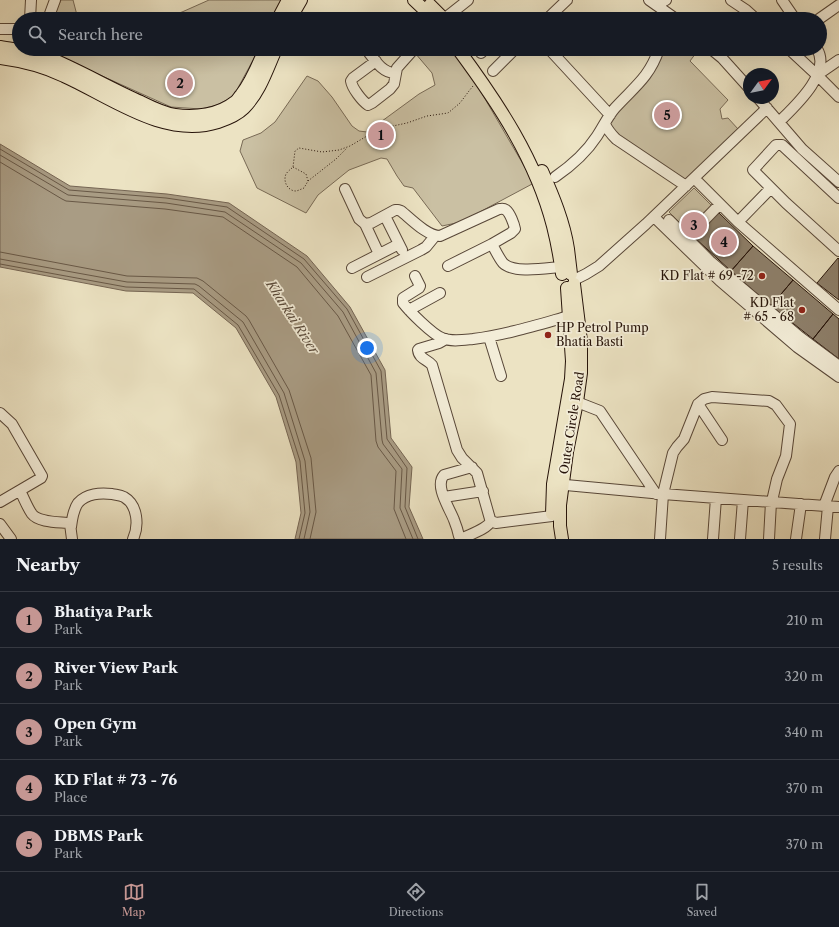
<!DOCTYPE html>
<html lang="en">
<head>
<meta charset="utf-8">
<style>
  :root { --surface:#171b24; --page:#242831; --text:#f1f3f6; --muted:#9ea1a6; --line:#363941; --accent:#c59692 }
  body { margin:0; font-family:"Libre Caslon Text",serif; background:var(--page); color:var(--text) }
  .compass { position:absolute; left:743px; top:68px; width:36px; height:36px; border-radius:50%; background:var(--surface); box-shadow:0 4px 16px #0002; rotate:57deg }
  .you { position:absolute; left:367px; top:348px; width:14px; height:14px; margin:-10px; border:3px solid #fff; border-radius:50%; background:#1a73e8; box-shadow:0 0 0 6px #1a73e833 }
  .badge { display:grid; place-items:center; width:26px; height:26px; border-radius:50%; background:var(--accent); color:#111; font-size:13px; font-weight:700 }
  .pin { position:absolute; translate:-50% -50%; border:2px solid #fff; box-shadow:0 1px 4px #0006 }
  .list { margin:0; padding:0; list-style:none }
  h2 { display:flex; justify-content:space-between; align-items:center; height:52px; margin:0; padding:0 16px; font-size:17px }
  h2 small { font-size:13px; font-weight:400; color:var(--muted) }
  .list li { display:grid; grid-template-columns:26px 1fr auto; gap:12px; align-items:center; box-sizing:border-box; height:56px; padding:0 16px; border-top:1px solid var(--line) }
  .list b { display:block; font-size:15px; white-space:nowrap }
  .list p { margin:0; font-size:13px; white-space:nowrap; color:var(--muted) }
  .list em { font-size:13px; font-style:normal; color:var(--muted) }
  .icon { flex:none; width:22px; height:22px; fill:none; stroke:currentColor; stroke-width:2; stroke-linecap:round; stroke-linejoin:round }
  .map { position:relative; flex:none; width:839px; height:539px; overflow:hidden }
  .search { position:absolute; background:var(--surface); box-shadow:0 4px 16px #0002; left:12px; right:12px; top:12px; height:44px; display:flex; align-items:center; gap:10px; box-sizing:border-box; padding:0 14px; border-radius:22px; color:var(--muted); font-size:15px }
  .sheet { height:332px; background:var(--surface) }
  nav { display:flex; justify-content:space-around; align-items:center; box-sizing:border-box; height:56px; border-top:1px solid var(--line); background:var(--surface); font-size:11px; color:var(--muted) }
  nav a { display:grid; justify-items:center; gap:2px }
  nav .on { color:var(--accent) }
  .map>svg:first-child { display:block }
  .green { fill:#cac0a3; stroke:#786a56 }
  .water { fill:#a99c84; stroke:#756553 }
  .lines { fill:none; stroke-linecap:round; stroke-linejoin:round }
  .shore { stroke:#685846; stroke-width:1 }
  .building { fill:#8d7f6a; stroke:#261309 }
  .minor-casing { stroke:#584738; stroke-width:12 }
  .major-casing { stroke:#261309; stroke-width:14 }
  .path { stroke:#261309; stroke-width:1; stroke-dasharray:1 2; stroke-linecap:butt }
  .minor { stroke:#f3edd8; stroke-width:10 }
  .major { stroke:#ece3c3; stroke-width:12 }
  .poi-dot { fill:#8f2418; stroke:#f3edd8; stroke-width:1.5 }
  .labels { text-anchor:middle; stroke-width:3.5; stroke-linejoin:round; paint-order:stroke }
  .poi-label { font-size:12px; fill:#261309; stroke:#f3edd8; text-anchor:end }
  .street-label { font-size:12px; fill:#261309; stroke:#f3edd8 }
  .water-label { font-size:13px; font-style:italic; fill:#5a4a3a; stroke:#f3edd8 }
</style>
</head>
<body>
<div class="map">
<svg width="839" height="539" viewBox="0 0 839 539">
  <rect width="100%" height="100%" fill="#ece3c3"/>
  <filter id="stains"><feTurbulence type="fractalNoise" baseFrequency=".005" numOctaves="4"/><feColorMatrix values="0 0 0 0 .2 0 0 0 0 .09 0 0 0 0 .02 0 0 0 .5 -.17"/></filter>
  <radialGradient id="worn" r=".72"><stop offset=".6" stop-color="#630" stop-opacity="0"/><stop offset="1" stop-color="#630" stop-opacity=".3"/></radialGradient>
  <path class="green" d="M61 0H73L78 19H52Z
    M209 0H284L274 19H160L182 12Z
    M42 49H259L233 97 217 105 201 109 171 107Z
    M422 49H456L534 183 461 222 442 226 413 188 404 186 397 176 387 159 381 158 349 170 318 195 306 213 257 188 240 151 243 140 261 133 275 122 307 76 318 81 332 97 352 126 359 131 367 132 419 94 435 85 432 73 415 53Z
    M660 49H699L690 61 728 100 720 109 722 119 728 118 738 129 686 183 609 132V123Z
    M694 188 718 212 695 238 669 212Z"/>
  <path class="water" d="M0 144 70 186 167 194 229 203 307 256 350 307 385 370 391 438 412 467 409 507 423 539H295L301 513 296 462 276 397 236 328 193 293 126 291 0 267Z"/>
  <g class="lines">
    <path class="shore" d="M0 149 69 190 166 198 227 207 304 259 347 309 381 371 387 439 407 468 405 507 418 539
      M0 155 68 195 166 203 225 212 301 263 343 312 376 373 382 440 383 444 402 469 400 508 413 539
      M0 162 62 199 66 201 165 209 223 217 297 267 338 316 371 375 376 441 378 447 396 471 394 509 406 539
      M0 252 127 276 197 278 203 281 246 316 249 320 289 390 311 458 316 512 310 539
      M0 259 127 282 195 284 199 286 243 322 284 393 305 461 310 512 304 539
      M0 264 126 287 194 289 238 325 279 395 300 461 305 513 299 539"/>
  </g>
  <path class="building" d="M718 212 753 246 731 271 695 238Z
    M753 246 793 280 771 306 731 271Z
    M838 258 839 259V300L817 283Z
    M793 280 833 314 813 339 771 306Z
    M833 314 839 319V359L813 339Z"/>
  <g class="lines">
    <defs>
      <path id="minor" d="M649 0 676 19
        M731 0 746 10 756 19
        M782 0 795 19
        M656 5 666 0
        M30 19 31 0
        M48 19 55 0
        M444 19 468 0
        M547 19 567 0
        M819 19 839 5
        M0 29H19
        M366 49C374 59 382 73 395 73
        M549 49 610 115
        M711 49 722 58 749 88
        M789 49 817 75 839 97
        M481 53 485 49
        M376 61 353 78 351 81C352 88 362 101 368 105L372 103 390 89 394 84 397 68 414 49
        M493 71 515 49
        M817 75 839 60
        M758 98 802 149 839 182
        M779 122C794 107 832 73 817 49
        M605 124C608 131 611 134 616 139L686 186
        M555 177C571 166 586 153 597 136 603 127 608 116 615 108 634 87 649 78 659 49
        M694 178 738 222 839 310
        M345 189 359 219 365 224 371 223 395 210H398L401 211C411 219 427 236 440 236L499 209C502 209 503 208 506 210 510 213 514 224 515 229L511 233 492 244C495 250 499 258 503 263 514 274 547 268 561 267
        M839 198 782 145H776L753 170 786 203 839 251
        M385 216 402 250
        M654 217 720 281 797 347 839 377
        M669 220 710 261 800 337 839 366
        M738 222 771 188
        M365 224 379 254
        M687 238 720 204
        M448 266 492 244
        M352 268 399 244
        M415 276 420 286 419 288 403 298V303C410 312 432 334 442 338 451 342 463 340 473 339 505 335 537 325 569 316
        M367 277 421 250 426 247 435 236
        M574 280 586 274 599 266 646 224 767 108
        M409 310 440 293
        M489 337 501 376
        M446 339 439 343 419 349 418 350C419 359 427 359 432 365L457 450 462 458 477 473 490 519 491 521 496 523 552 516
        M577 402 600 411 656 494
        M698 404 722 440
        M0 413 12 424 42 476 41 478 0 502
        M472 467 444 475C434 486 450 509 454 520 456 525 458 531 459 536L461 538H463C471 534 487 529 491 521
        M555 484 663 494 839 507
        M20 491C24 498 27 507 32 514 38 522 57 522 67 523L70 524 72 539
        M444 497 483 491
        M824 506 835 477 839 471
        M0 524 11 539
        M71 527C72 519 73 510 78 503 87 493 100 493 112 494 116 495 120 495 124 497 138 505 139 526 133 539
        M660 539 663 494 673 453 677 447 684 439 698 404 704 399 712 397 769 401 776 405 790 424 786 456 777 479 772 501 771 502 769 539
        M713 539 716 498
        M740 539 743 500
        M796 539 801 504
        M825 539 828 506"/>
      <path id="major" d="M414 0 434 19
        M430 5 444 19
        M278 19 288 0
        M290 19 301 0
        M0 47C16 50 33 51 47 57 79 70 109 88 141 102 151 107 163 113 175 115 195 118 219 115 235 102 238 100 239 97 241 95 252 81 258 65 265 49
        M458 49C498 103 536 160 553 226 557 242 560 258 562 274
        M0 58C23 61 43 66 64 76 111 97 164 139 218 122 227 119 237 115 244 108 260 92 267 69 276 49
        M542 171C553 196 564 222 568 249 569 257 570 266 571 274
        M552 514 553 484 571 379 572 361 567 288
        M562 539 560 526V505L567 452 577 402 581 373V341L574 284"/>
    </defs>
    <use href="#minor" class="minor-casing"/>
    <use href="#major" class="major-casing"/>
    <path class="path" d="M293 167 306 174 308 181 304 188C301 189 298 191 295 191 287 190 283 181 286 174 288 171 291 169 293 167L295 151 299 148 322 152 339 150 350 146 367 136 388 127 407 123 427 116 448 113 460 103 469 91 473 86
      M308 181 336 159 347 148"/>
    <use href="#minor" class="minor"/>
    <use href="#major" class="major"/>
  </g>
  <g class="poi-dot">
    <circle cx="762" cy="276" r="4"/>
    <circle cx="802" cy="310" r="4"/>
    <circle cx="548" cy="335" r="4"/>
  </g>
  <g class="labels">
    <g class="poi-label">
      <text x="754" y="280">KD Flat # 69 -72</text>
      <text x="794" y="307">KD Flat<tspan x="794" dy="14"># 65 - 68</tspan></text>
      <text x="556" y="332" text-anchor="start">HP Petrol Pump<tspan x="556" dy="14">Bhatia Basti</tspan></text>
    </g>
    <g class="street-label">
      <text transform="translate(572 423) rotate(-81)" y="4">Outer Circle Road</text>
    </g>
    <g class="water-label">
      <text transform="translate(293 317) rotate(57)" y="5">Kharkai River</text>
    </g>
  </g>
  <rect width="100%" height="100%" filter="url(#stains)"/>
  <rect width="100%" height="100%" fill="url(#worn)"/>
</svg>
<svg class="compass" viewBox="-18 -18 36 36"><path d="M0-13l5 13h-10z" fill="#e53935"/><path d="M0 13l5-13h-10z" fill="#9ea1a6"/></svg>
<div class="you"></div>
<div class="pin badge" style="left:381px;top:135px">1</div>
<div class="pin badge" style="left:180px;top:83px">2</div>
<div class="pin badge" style="left:694px;top:225px">3</div>
<div class="pin badge" style="left:724px;top:242px">4</div>
<div class="pin badge" style="left:667px;top:115px">5</div>
<div class="search"><svg class="icon" aria-label="search" viewBox="0 0 24 24"><circle cx="10" cy="10" r="6"/><path d="M15 15l6 6"/></svg>Search here</div>
</div>
<section class="sheet">
<h2>Nearby<small>5 results</small></h2>
<ul class="list">
<li><span class="badge">1</span><div><b>Bhatiya Park</b><p>Park</p></div><em>210 m</em></li>
<li><span class="badge">2</span><div><b>River View Park</b><p>Park</p></div><em>320 m</em></li>
<li><span class="badge">3</span><div><b>Open Gym</b><p>Park</p></div><em>340 m</em></li>
<li><span class="badge">4</span><div><b>KD Flat # 73 - 76</b><p>Place</p></div><em>370 m</em></li>
<li><span class="badge">5</span><div><b>DBMS Park</b><p>Park</p></div><em>370 m</em></li>
</ul>
</section>
<nav>
<a class="on"><svg class="icon" aria-label="map" viewBox="0 0 24 24"><path d="M3 6l6-2 6 2 6-2v14l-6 2-6-2-6 2zM9 4v14M15 6v14"/></svg>Map</a>
<a><svg class="icon" aria-label="directions" viewBox="0 0 24 24"><path d="M12 3l9 9-9 9-9-9zM9 14v-3h6M13 9l2 2-2 2"/></svg>Directions</a>
<a><svg class="icon" aria-label="saved" viewBox="0 0 24 24"><path d="M7 4h10v16l-5-4-5 4z"/></svg>Saved</a>
</nav>
</body>
</html>
